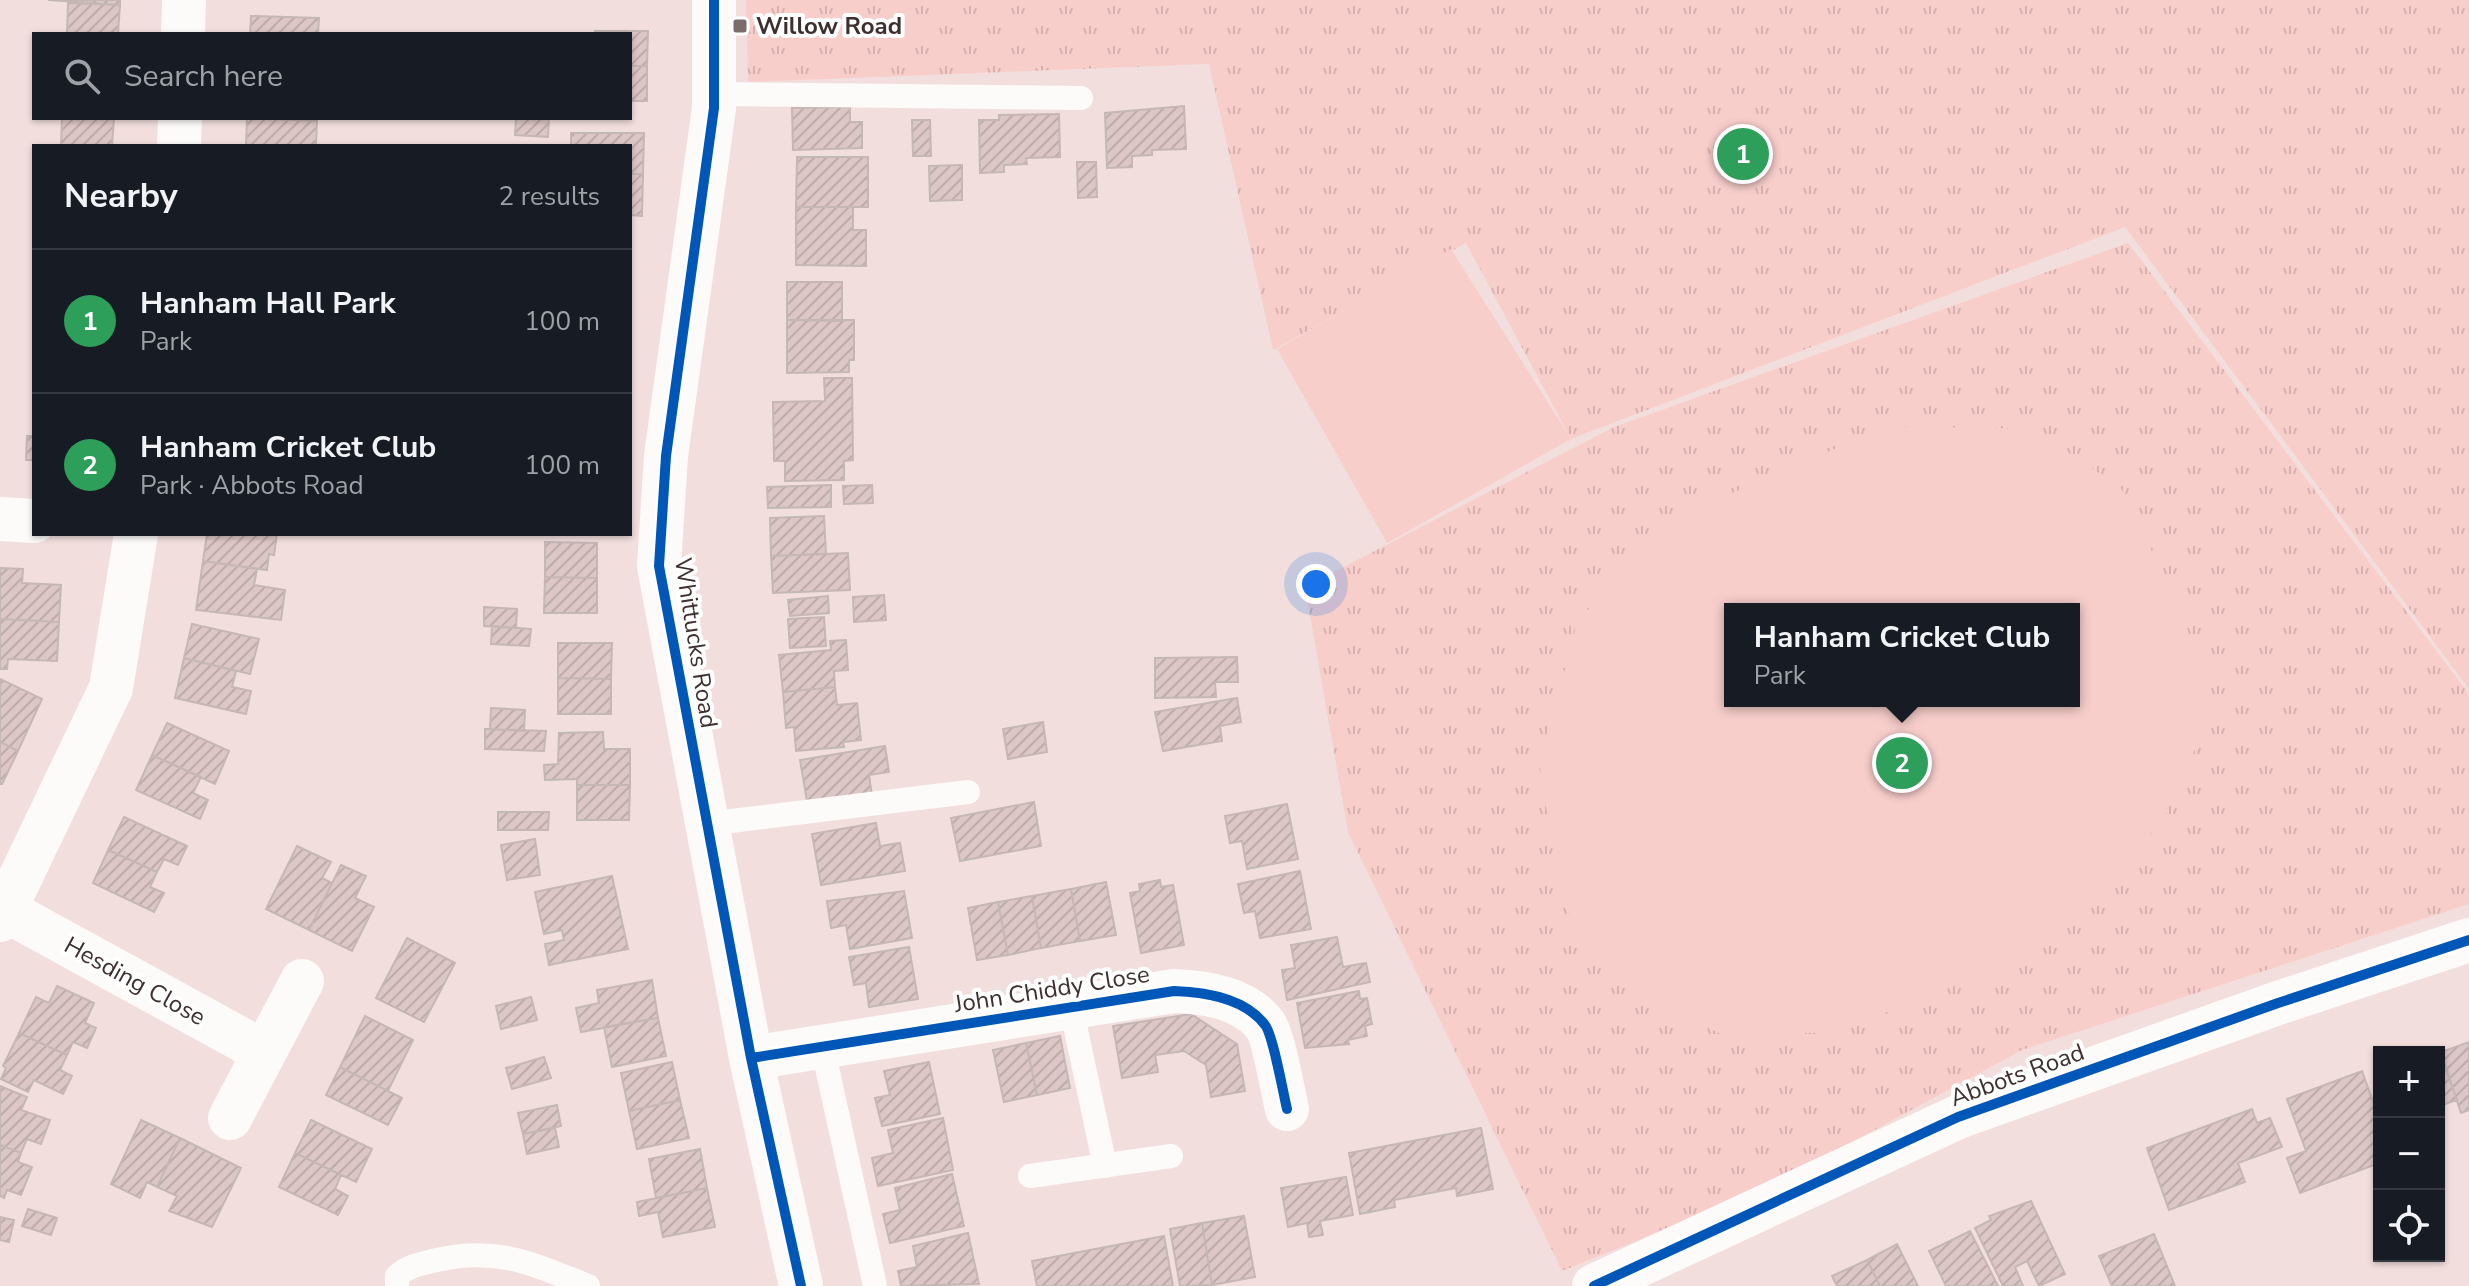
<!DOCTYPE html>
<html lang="en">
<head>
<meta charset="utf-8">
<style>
  :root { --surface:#171b24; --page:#20242c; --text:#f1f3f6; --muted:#9ea1a6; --line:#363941; --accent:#8c9099 }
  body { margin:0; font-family:"Nunito Sans",sans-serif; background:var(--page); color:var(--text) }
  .controls { position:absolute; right:24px; bottom:24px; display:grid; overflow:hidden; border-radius:0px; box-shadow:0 2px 6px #0004 }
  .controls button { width:72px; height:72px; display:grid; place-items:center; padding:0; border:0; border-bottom:2px solid var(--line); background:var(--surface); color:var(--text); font:40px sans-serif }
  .you { position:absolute; left:1316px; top:584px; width:28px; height:28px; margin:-20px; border:6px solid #fff; border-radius:50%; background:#1a73e8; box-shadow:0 0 0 12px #1a73e833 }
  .badge { display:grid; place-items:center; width:52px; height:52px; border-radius:50%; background:var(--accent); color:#fff; font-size:26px; font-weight:700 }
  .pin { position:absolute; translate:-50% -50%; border:4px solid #fff; box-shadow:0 2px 8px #0006 }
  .popup { position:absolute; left:1724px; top:603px; width:356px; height:104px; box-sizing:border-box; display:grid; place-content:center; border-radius:0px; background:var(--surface); filter:drop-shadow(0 2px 6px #0005); font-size:26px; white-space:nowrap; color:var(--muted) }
  .popup b { font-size:30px; color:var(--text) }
  .popup::after { content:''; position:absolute; left:50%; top:100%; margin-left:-16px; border:16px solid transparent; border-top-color:var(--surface) }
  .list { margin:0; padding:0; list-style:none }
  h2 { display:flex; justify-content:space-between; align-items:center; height:104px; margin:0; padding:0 32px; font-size:34px }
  h2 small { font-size:26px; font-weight:400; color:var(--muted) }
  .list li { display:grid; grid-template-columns:52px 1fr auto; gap:24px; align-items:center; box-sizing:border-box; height:144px; padding:0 32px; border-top:2px solid var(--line) }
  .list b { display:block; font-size:30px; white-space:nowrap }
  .list p { margin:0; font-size:26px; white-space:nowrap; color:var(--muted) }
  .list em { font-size:26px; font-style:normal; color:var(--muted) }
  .icon { flex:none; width:44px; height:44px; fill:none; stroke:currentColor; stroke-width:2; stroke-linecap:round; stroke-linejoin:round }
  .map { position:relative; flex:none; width:2469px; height:1286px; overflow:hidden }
  .search { position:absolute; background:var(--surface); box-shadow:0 2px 6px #0004; left:32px; top:32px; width:600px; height:88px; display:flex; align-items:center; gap:20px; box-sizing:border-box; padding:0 28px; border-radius:0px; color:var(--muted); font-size:30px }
  .panel { position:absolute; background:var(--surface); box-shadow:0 2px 6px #0004; left:32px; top:144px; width:600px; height:392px; border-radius:0px }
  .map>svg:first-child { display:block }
  .park { fill:url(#park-tufts); fill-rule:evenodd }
  .garden { fill:#f8cecb; fill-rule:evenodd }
  .building { fill:url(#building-hatch); stroke:#c5b7b5; stroke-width:2 }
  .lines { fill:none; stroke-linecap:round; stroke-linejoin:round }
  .service { stroke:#fdfafa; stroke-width:24 }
  .minor { stroke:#fdfafa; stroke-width:44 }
  .tertiary { stroke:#fdfafa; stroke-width:44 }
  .cycleway-casing { stroke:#fff; stroke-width:15 }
  .cycleway { stroke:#0057b8; stroke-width:10 }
  .poi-dot { fill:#7c6d6b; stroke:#fff; stroke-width:3 }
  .labels { text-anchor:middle; stroke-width:8; stroke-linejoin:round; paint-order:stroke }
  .poi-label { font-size:24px; font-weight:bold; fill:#3d2f2e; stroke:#fff; text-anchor:start }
  .street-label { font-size:24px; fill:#3d2f2e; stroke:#fff }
</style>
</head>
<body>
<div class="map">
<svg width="2469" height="1286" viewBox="0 0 2469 1286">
  <defs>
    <pattern id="park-tufts" width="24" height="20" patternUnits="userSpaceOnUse" patternTransform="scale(2)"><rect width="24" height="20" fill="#f8cecb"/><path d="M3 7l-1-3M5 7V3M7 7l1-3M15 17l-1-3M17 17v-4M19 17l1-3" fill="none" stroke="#d6b1af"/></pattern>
    <pattern id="building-hatch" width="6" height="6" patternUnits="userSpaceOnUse" patternTransform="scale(2)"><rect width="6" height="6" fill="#ddc7c6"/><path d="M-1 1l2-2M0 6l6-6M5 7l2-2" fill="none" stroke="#bfabaa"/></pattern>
  </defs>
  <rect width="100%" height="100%" fill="#f2dfdd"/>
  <path class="park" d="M746 0H2469V689L2125 227 1571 439 1466 243 1273 350 1209 64 748 82Z
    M2128 243 2469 694V904L2022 1050 1771 1186 1562 1271 1348 832 1305 587 1614 427ZM1730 609H2074V701H1730Z"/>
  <path class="garden" d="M1451 249 1571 439 1387 543 1277 349Z
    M1888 426 2033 429 2121 488 2181 611 2214 707 2165 816 2094 903 2026 958 1836 1032 1726 1036 1638 997 1561 903 1540 768 1577 622 1667 521ZM1730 609H2074V701H1730Z"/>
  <path class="building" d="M48 0H120V5Z
    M68 3 120 5 118 34H67Z
    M251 16 319 18 318 34H250Z
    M595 31H648L647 66H630V34H595Z
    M630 66H647V101H630Z
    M1184 106 1186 149 1152 150V155L1132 156V167L1107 168 1105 113Z
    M850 107V122H862V148L793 150 792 108Z
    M1059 114 1060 157 1026 158 1027 164 1004 165V172L980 173 979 120H999V115Z
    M62 118H114L112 146H61Z
    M247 118 317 121 316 145 246 146Z
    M516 118H549L548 137 515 135Z
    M912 120H930L931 156H913Z
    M571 133H644L643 174H630V146H571Z
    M797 157H868V207H796Z
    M1077 162H1096L1097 197 1078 198Z
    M962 165V200L930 201 929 166Z
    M630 174H643L642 216 630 215Z
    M796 207H853V230H866V266L796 265Z
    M787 282H842V321L787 320Z
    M787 320H854V360H849V372L787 373Z
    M824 378H852L853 460 844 461V480L785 481V461H774L773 402 825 401Z
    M27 436H34V460H26Z
    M831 485V507L768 508 767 487Z
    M872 485 873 503 844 504 843 486Z
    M824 516 826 554 771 556 770 518Z
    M207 534H277L274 555 269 554 267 570 203 561Z
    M545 542 597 543V578L545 577Z
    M848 553 850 590 773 593 771 556Z
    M203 561 257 569 254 585 285 590 281 620 196 610Z
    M0 568 23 569 22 583 61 585 59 622 0 619Z
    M545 577 597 578V613H544Z
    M884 595 886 620 854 622 853 597Z
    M828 596 829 613 790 616 788 600Z
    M484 607 517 609 516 628 484 626Z
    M824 617 826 646 790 648 788 619Z
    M0 619 59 622 57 661 8 659 7 669H0Z
    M192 624 259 639 250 674 184 658Z
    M492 626 531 629 529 646 491 644Z
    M846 640 848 670 834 671 835 687 783 692 779 655 831 650 830 641Z
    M558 643H612L611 679 558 678Z
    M1237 657 1238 682H1215L1216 697 1155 698V658Z
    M184 658 236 671 232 687 251 691 246 714 175 698Z
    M558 678 611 679V714H558Z
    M0 679 42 699 18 751 0 742Z
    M835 687 837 705 857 703 861 740 843 742 844 747 796 751 794 727 786 728 783 692Z
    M1237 698 1241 722 1220 726 1222 741 1163 751 1155 712Z
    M491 708 525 710 524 731 490 729Z
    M1043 722 1047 752 1008 759 1003 729Z
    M167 723 229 751 215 784 152 755Z
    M485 729 546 731 544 751 485 749Z
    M603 732 604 749H630V785H577V779L545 780 544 765 558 764 559 733Z
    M0 742 18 751 2 784H0Z
    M885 746 889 772 869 775 872 796 808 807 800 760Z
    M152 755 201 777 193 793 208 800 200 819 136 790Z
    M577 785H630L629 820H577Z
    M1034 802 1041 846 960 861 951 818Z
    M1287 804 1298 859 1247 869 1242 841 1230 843 1225 816Z
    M498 812H549L548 830H498Z
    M124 817 187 846 178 865 164 859 157 872 108 850Z
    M876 823 880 846 900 843 905 871 821 885 812 834Z
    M535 839 540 875 507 880 501 845Z
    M297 846 331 862 322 878 332 883 309 930 266 909Z
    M108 850 157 872 150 887 164 893 154 912 93 883Z
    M341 865 366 876 355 898 374 907 352 951 309 930Z
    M1300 871 1311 929 1260 938 1255 911 1244 913 1238 884Z
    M612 876 628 949 549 965 545 944 564 940 562 930 544 934 535 892Z
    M1160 880 1161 887 1173 885 1184 945 1141 953 1130 893 1140 891 1139 884Z
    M1106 882 1116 935 1080 941 1071 889Z
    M1071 889 1080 941 1041 948 1032 896Z
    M904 891 912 938 850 949 846 925 831 928 827 901Z
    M1032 896 1041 948 1008 955 998 902Z
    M998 902 1008 955 977 960 968 908Z
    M1337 937 1343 967 1366 963 1370 982 1287 1000 1282 970 1295 968 1291 945Z
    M407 938 455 963 424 1022 376 998Z
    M909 947 918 999 869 1007 866 983 854 985 849 957Z
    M652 980 658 1018 581 1032 576 1008 599 1003 597 990Z
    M57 986 94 1003 85 1023 96 1028 87 1048 73 1042 67 1055 19 1033 36 997 49 1003Z
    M1359 991 1360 999 1367 998 1372 1024 1365 1026 1367 1036 1348 1040 1349 1044 1305 1048 1297 1003Z
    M531 997 537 1020 501 1029 496 1006Z
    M1191 1014 1237 1044 1245 1091 1211 1097 1206 1065 1184 1051 1155 1055 1158 1072 1122 1078 1113 1026Z
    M365 1016 413 1040 388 1091 340 1067Z
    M658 1018 666 1056 612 1067 604 1027Z
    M19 1033 67 1055 60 1070 72 1076 63 1094 34 1080 28 1092 1 1079 6 1068 3 1066Z
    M1060 1036 1070 1088 1037 1095 1026 1043Z
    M2469 1042V1110L2461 1113 2441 1052Z
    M1026 1043 1037 1095 1004 1102 993 1050Z
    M2439 1052 2457 1100 2439 1106Z
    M544 1057 551 1078 512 1089 506 1068Z
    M672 1062 680 1100 629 1111 621 1073Z
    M929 1062 940 1114 882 1126 875 1098 890 1095 884 1071Z
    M340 1067 402 1098 388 1125 326 1095Z
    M2362 1071 2379 1118V1163L2300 1193 2287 1158 2306 1151 2287 1099Z
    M0 1086 27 1097 21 1110 50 1120 41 1144 27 1139 21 1153 0 1145Z
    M680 1100 689 1138 637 1149 629 1111Z
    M557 1105 561 1126 523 1134 518 1113Z
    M2252 1109 2257 1123 2270 1118 2282 1147 2238 1163 2245 1182 2169 1210 2147 1148Z
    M943 1118 953 1170 878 1186 872 1158 893 1153 888 1130Z
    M141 1120 180 1138 157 1187 147 1182 140 1198 111 1184Z
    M311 1120 372 1149 356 1182 295 1153Z
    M555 1128 559 1147 527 1154 523 1134Z
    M1481 1128 1493 1189 1457 1196 1456 1188 1394 1200 1395 1207 1360 1214 1349 1153Z
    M180 1138 241 1168 212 1227 169 1211 177 1196 157 1187Z
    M0 1145 21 1153 18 1162 32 1167 21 1195 7 1190 4 1198 0 1196Z
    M700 1149 707 1188 656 1198 649 1159Z
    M295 1153 341 1175 335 1189 348 1196 338 1215 279 1187Z
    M952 1174 964 1226 890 1243 883 1214 900 1210 895 1188Z
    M1346 1177 1353 1215 1320 1221 1323 1235 1309 1237 1307 1223 1288 1227 1281 1188Z
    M707 1188 715 1227 663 1237 658 1212 639 1216 637 1202Z
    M2031 1201 2065 1274 2039 1286 2027 1261 2015 1267 2023 1286H2003L1975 1228 1991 1220 1989 1216Z
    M28 1209 57 1218 51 1235 22 1226Z
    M1244 1216 1255 1277 1212 1285 1202 1223Z
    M0 1217 14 1220 9 1242 0 1240Z
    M1202 1223 1212 1285 1180 1286 1170 1229Z
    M1970 1231 1998 1286H1946L1929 1251Z
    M968 1233 979 1284 901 1286 898 1271 917 1267 913 1246Z
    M2154 1234 2175 1286H2112L2099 1256Z
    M1164 1236 1173 1286H1037L1032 1261Z
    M1897 1244 1918 1286H1880L1867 1260Z
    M1867 1260 1880 1286H1837L1832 1276Z"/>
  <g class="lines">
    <path class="service" d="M714 94 1081 98
      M707 824 968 792
      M1071 1007 1105 1166
      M822 1045 875 1286
      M1030 1176 1171 1156
      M397 1286V1276C409 1265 421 1264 437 1260 497 1246 533 1264 588 1286"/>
    <path class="minor" d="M714 0V108L666 456 659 566 751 1058 801 1286
      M183 34 184 0
      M179 146 180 118
      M0 519 34 521
      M5 910 264 1052
      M0 920 111 688 136 534
      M751 1058 1174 991C1204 992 1245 998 1265 1025 1273 1035 1283 1092 1287 1109
      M230 1118 302 981"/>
    <path class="tertiary" d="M1594 1286 1958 1117 2278 1003 2469 940"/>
    <defs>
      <path id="cycleway" d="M714 0V108L666 456 659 566 751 1058 801 1286
        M751 1058 1174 991C1204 992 1245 998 1265 1025 1273 1035 1283 1092 1287 1109
        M1594 1286 1958 1117 2278 1003 2469 940"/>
    </defs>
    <use href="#cycleway" class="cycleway-casing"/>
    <use href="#cycleway" class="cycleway"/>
  </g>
  <rect class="poi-dot" x="732" y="18" width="16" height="16" rx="4"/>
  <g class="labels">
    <g class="poi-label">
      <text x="756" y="34">Willow Road</text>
    </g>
    <g class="street-label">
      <text transform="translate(696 643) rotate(81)" y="8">Whittucks Road</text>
      <text transform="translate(135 981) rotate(29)" y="8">Hesding Close</text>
      <text transform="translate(1052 989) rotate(-9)" y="8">John Chiddy Close</text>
      <text transform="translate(2017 1075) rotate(-20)" y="8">Abbots Road</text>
    </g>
  </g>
</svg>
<div class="controls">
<button>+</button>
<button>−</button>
<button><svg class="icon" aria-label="locate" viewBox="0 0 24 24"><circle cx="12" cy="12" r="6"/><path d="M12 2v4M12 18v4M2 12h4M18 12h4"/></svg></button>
</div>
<div class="you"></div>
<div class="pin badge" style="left:1743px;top:154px;background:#2e9e5b">1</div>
<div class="pin badge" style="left:1902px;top:763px;background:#2e9e5b">2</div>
<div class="popup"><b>Hanham Cricket Club</b>Park</div>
<div class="search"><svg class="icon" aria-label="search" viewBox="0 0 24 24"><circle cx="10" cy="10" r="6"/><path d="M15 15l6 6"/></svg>Search here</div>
<section class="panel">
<h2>Nearby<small>2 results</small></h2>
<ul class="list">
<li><span class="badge" style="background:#2e9e5b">1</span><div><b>Hanham Hall Park</b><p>Park</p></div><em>100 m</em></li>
<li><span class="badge" style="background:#2e9e5b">2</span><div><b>Hanham Cricket Club</b><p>Park · Abbots Road</p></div><em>100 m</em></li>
</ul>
</section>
</div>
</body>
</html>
